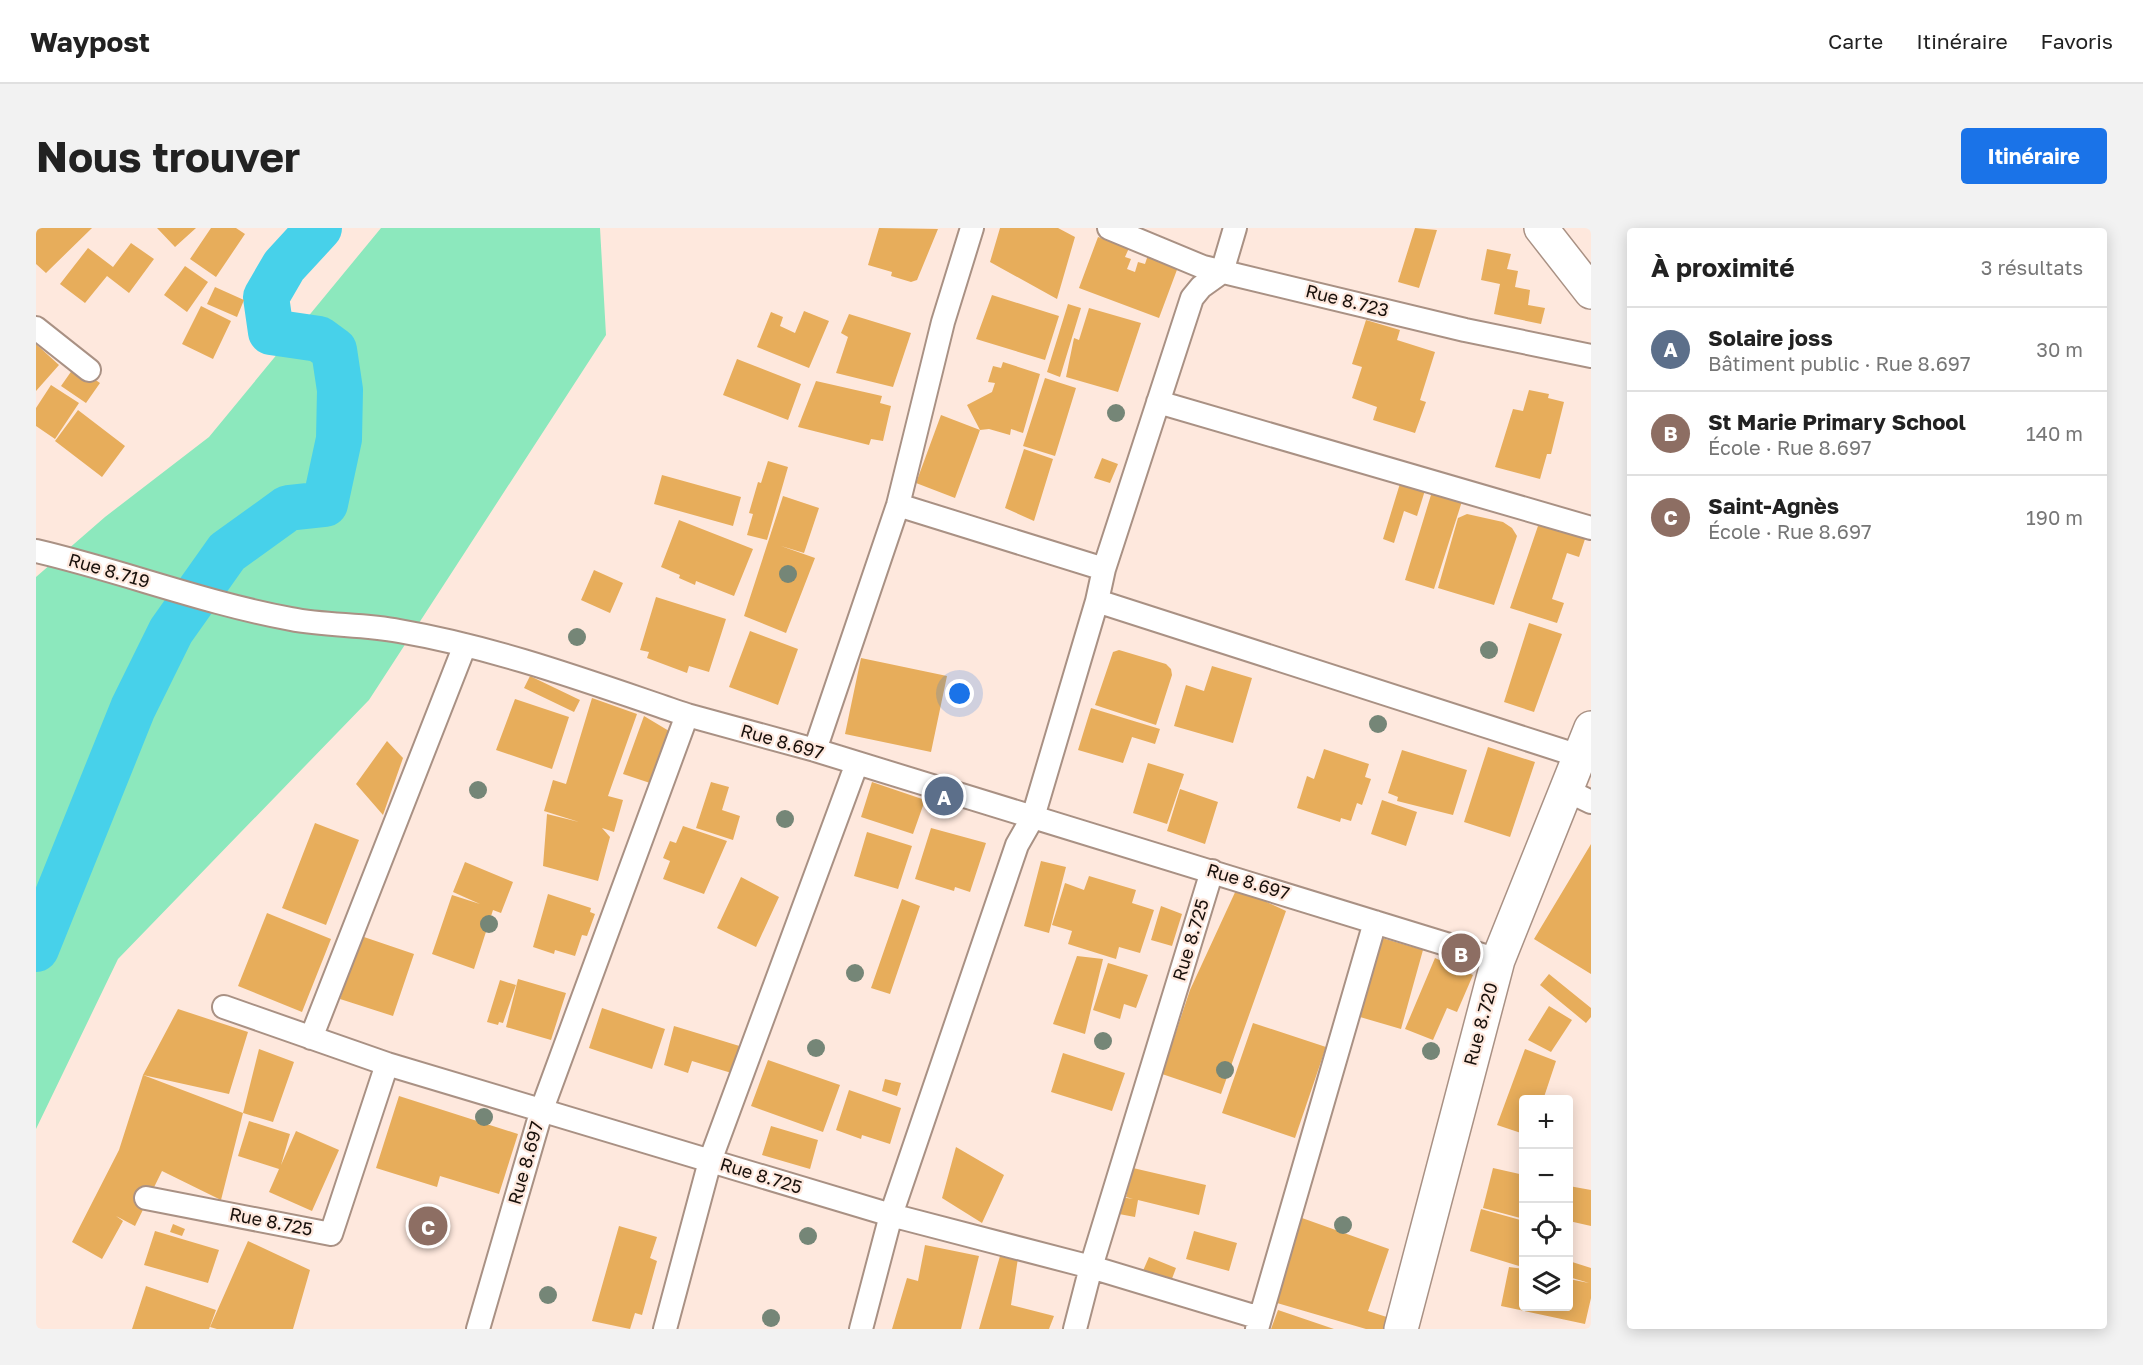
<!DOCTYPE html>
<html lang="fr">
<head>
<meta charset="utf-8">
<style>
  :root { --surface:#fff; --page:#f2f2f2; --text:#222; --muted:#767676; --line:#e0e0e0; --accent:#1a73e8 }
  body { margin:0; font-family:"Golos Text",sans-serif; background:var(--page); color:var(--text) }
  .controls { position:absolute; right:18px; bottom:18px; display:grid; overflow:hidden; border-radius:6px; box-shadow:0 3px 15px #0003 }
  .controls button { width:54px; height:54px; display:grid; place-items:center; padding:0; border:0; border-bottom:2px solid var(--line); background:var(--surface); color:var(--text); font:30px sans-serif }
  .you { position:absolute; left:924px; top:466px; width:21px; height:21px; margin:-15px; border:4px solid #fff; border-radius:50%; background:#1a73e8; box-shadow:0 0 0 9px #1a73e833 }
  .badge { display:grid; place-items:center; width:39px; height:39px; border-radius:50%; background:var(--accent); color:#fff; font-size:20px; font-weight:700 }
  .pin { position:absolute; translate:-50% -50%; border:3px solid #fff; box-shadow:0 2px 6px #0006 }
  .list { margin:0; padding:0; list-style:none }
  h2 { display:flex; justify-content:space-between; align-items:center; height:78px; margin:0; padding:0 24px; font-size:26px }
  h2 small { font-size:20px; font-weight:400; color:var(--muted) }
  .list li { display:grid; grid-template-columns:39px 1fr auto; gap:18px; align-items:center; box-sizing:border-box; height:84px; padding:0 24px; border-top:2px solid var(--line) }
  .list b { display:block; font-size:22px; white-space:nowrap }
  .list p { margin:0; font-size:20px; white-space:nowrap; color:var(--muted) }
  .list em { font-size:20px; font-style:normal; color:var(--muted) }
  .icon { flex:none; width:33px; height:33px; fill:none; stroke:currentColor; stroke-width:2; stroke-linecap:round; stroke-linejoin:round }
  .map { position:relative; flex:none; width:1555px; height:1101px; overflow:hidden; border-radius:6px }
  header { display:flex; align-items:center; gap:36px; box-sizing:border-box; height:84px; padding:0 30px; background:var(--surface); border-bottom:2px solid var(--line) }
  header strong { font-size:28px }
  nav { display:flex; gap:33px; margin-inline-start:auto; font-size:21px }
  .intro { display:flex; align-items:center; justify-content:space-between; box-sizing:border-box; height:144px; padding:0 36px }
  h1 { margin:0; font-size:42px }
  .button { padding:15px 27px; border-radius:6px; background:var(--accent); color:#fff; font-size:21px; font-weight:700 }
  main { display:flex; gap:36px; padding:0 36px }
  aside { flex:1; background:var(--surface); border-radius:6px; box-shadow:0 3px 15px #0003 }
  .map>svg:first-child { display:block }
  .green { fill:#8ce8bd }
  .lines { fill:none; stroke-linecap:round; stroke-linejoin:round }
  .river { stroke:#47d1ea; stroke-width:46 }
  .building { fill:#e7ad5b }
  .minor-casing { stroke:#a99184; stroke-width:26 }
  .secondary-casing { stroke:#a99184; stroke-width:36 }
  .minor { stroke:#fff; stroke-width:22 }
  .secondary { stroke:#fff; stroke-width:33 }
  .tree { fill:#758677 }
  .labels { text-anchor:middle; stroke-width:4.5; stroke-linejoin:round; paint-order:stroke }
  .street-label { font-size:18px; fill:#18100b; stroke:#fee8dd }
</style>
</head>
<body>
<header>
<strong>Waypost</strong>
<nav><a>Carte</a><a>Itinéraire</a><a>Favoris</a></nav>
</header>
<div class="intro"><h1>Nous trouver</h1><a class="button">Itinéraire</a></div>
<main>
<div class="map">
<svg width="1555" height="1101" viewBox="0 0 1555 1101">
  <rect width="100%" height="100%" fill="#fee8dd"/>
  <path class="green" d="M345 0H564L570 107 333 472 82 731 0 901V349L69 289 173 209Z"/>
  <g class="lines">
    <path class="river" d="M0 721 97 480 135 403 191 324 252 280 289 276 303 211 304 162 298 122 283 111 235 104 230 69 248 38 283 0"/>
  </g>
  <path class="building" d="M0 0H56L10 45 0 36Z
    M121 0H160L139 19Z
    M175 0H200L209 6 180 49 154 31Z
    M843 0 902 1 881 52 875 54 855 48 856 44 832 37Z
    M964 0H1022L1039 9 1021 71 954 34Z
    M1379 0 1401 2 1383 60 1362 54Z
    M1062 9 1093 20 1089 29 1095 31 1091 41 1099 44 1102 34 1109 36 1112 27 1142 39 1123 90 1043 60Z
    M95 15 118 31 93 65 71 48 49 75 24 56 52 20 77 39Z
    M1451 21 1475 26 1471 41 1482 43 1479 59 1494 62 1492 77 1509 80 1505 96 1458 86 1464 56 1445 52Z
    M149 38 172 54 151 84 128 67Z
    M179 59 208 72 201 89 171 76Z
    M956 67 1023 88 1009 132 940 111Z
    M1032 76 1045 80 1024 149 1011 144Z
    M165 78 195 93 177 131 146 116Z
    M1053 80 1105 95 1082 164 1030 149 1038 110 1043 112Z
    M768 83 793 93 773 140 721 119 735 84 747 89 744 98 759 105Z
    M813 86 875 105 857 159 800 145 812 109 805 105Z
    M1330 92 1364 102 1361 112 1399 124 1384 172 1390 174 1379 205 1337 192 1341 179 1316 170 1326 139 1316 136Z
    M0 116 23 137 0 163Z
    M701 131 765 156 752 192 687 167Z
    M967 134 1004 146 987 205 975 201 974 207 953 201 944 202 931 177 956 164 959 155 952 154 957 138 965 140Z
    M39 138 64 155 50 175 25 158Z
    M1009 150 1040 160 1019 228 987 218Z
    M780 153 846 168 844 175 855 178 847 213 835 211 833 217 762 199Z
    M15 157 43 175 19 211 0 198V180Z
    M1493 162 1513 166 1512 170 1528 174 1515 226H1511L1504 251 1459 239 1477 181 1487 183Z
    M42 182 89 218 66 249 19 213Z
    M905 187 944 202 919 270 880 255Z
    M988 221 1017 231 998 293 969 280Z
    M1066 230 1082 236 1074 255 1058 250Z
    M732 233 752 239 731 312 711 307 717 286 713 285 722 254 725 255Z
    M626 247 705 269 697 298 618 276Z
    M1366 249 1391 256 1381 288 1368 283 1358 315 1347 311Z
    M1398 257 1428 267 1398 361 1369 352Z
    M747 268 783 280 768 325 745 318 779 330 750 405 708 388Z
    M1431 286 1467 294 1476 300 1481 308 1458 377 1402 360 1422 290Z
    M643 292 717 321 698 368 660 353 659 357 643 350 644 347 625 339Z
    M1503 295 1549 311 1543 329 1531 325 1516 371 1528 375 1521 395 1474 380Z
    M558 342 587 355 574 385 545 372Z
    M620 369 690 391 673 444 653 438 651 445 611 430 613 424 604 422Z
    M1493 395 1526 406 1498 484 1468 474Z
    M714 403 762 421 742 477 693 459Z
    M1083 422 1130 436 1135 441 1136 447 1120 497 1059 477 1077 424Z
    M825 430 911 448 895 524 809 506Z
    M1176 438 1216 450 1197 515 1138 498 1150 457 1168 463Z
    M494 448 544 472 538 484 488 460Z
    M556 470 601 486 572 568 587 572 578 604 566 600 574 609 562 653 507 638 511 586 543 594 508 583 517 552 530 556Z
    M479 471 533 489 516 541 460 522Z
    M1055 480 1124 501 1119 516 1096 509 1087 535 1042 522Z
    M608 488 633 503 617 556 587 546Z
    M351 513 367 530 347 587 320 556Z
    M1452 519 1499 534 1474 609 1428 594Z
    M1288 521 1333 536 1329 549 1335 551 1326 577 1321 575 1315 593 1305 590 1304 594 1261 580 1271 548 1278 551Z
    M1366 522 1431 542 1417 587 1361 573 1362 569 1352 565Z
    M1112 535 1148 546 1131 596 1097 585Z
    M675 554 693 559 686 582 704 588 697 612 660 600Z
    M836 554 889 572 877 606 825 589Z
    M1144 561 1182 574 1169 616 1131 603Z
    M1346 572 1381 584 1370 618 1335 606Z
    M279 595 323 612 290 697 246 680Z
    M647 598 691 613 668 666 627 651 634 633 627 630 634 613 640 615Z
    M895 600 950 615 934 664 919 659 918 663 879 651Z
    M831 604 876 618 862 661 818 648Z
    M1555 616V746L1498 711Z
    M1005 633 1030 639 1013 705 988 698Z
    M429 634 477 654 465 685 457 682 438 741 396 726 416 667 444 676 417 664Z
    M1053 648 1100 662 1096 675 1118 682 1104 725 1083 719 1080 731 1032 716 1036 703 1016 697 1029 655 1048 662Z
    M705 649 743 669 720 719 681 700Z
    M1201 660 1250 683 1185 866 1126 846 1154 762Z
    M512 666 555 680 554 684 559 686 551 708 546 707 539 728 519 722 518 726 497 719Z
    M866 671 884 678 854 766 835 760Z
    M1125 678 1146 686 1136 718 1115 712Z
    M231 685 295 711 266 784 202 758Z
    M325 708 378 726 357 788 304 771Z
    M1346 710 1387 722 1365 801 1324 789Z
    M1041 728 1067 731 1049 806 1017 796Z
    M1399 730 1437 747 1421 784 1411 780 1397 812 1369 801Z
    M1072 735 1112 747 1100 780 1088 776 1084 791 1057 782Z
    M1513 746 1555 780V789L1550 795 1504 757Z
    M482 751 530 765 515 812 470 799Z
    M464 752 480 757 467 795 463 794 462 797 451 794Z
    M1513 778 1536 792 1515 824 1492 812Z
    M566 780 629 801 616 841 553 820Z
    M142 781 212 804 193 866 107 847 207 885 185 972 126 943 99 998 80 988 87 993 66 1031 36 1014 83 922 107 847Z
    M1217 795 1290 819 1259 910 1186 885Z
    M638 798 710 820 702 847 656 833 652 845 628 837Z
    M223 821 258 834 237 894 207 885Z
    M1489 821 1520 833 1507 872H1488V906L1461 897Z
    M1027 825 1089 845 1076 883 1015 864Z
    M732 832 804 857 787 904 715 878Z
    M849 851 865 855 861 868 846 863Z
    M813 862 865 880 854 916 826 907 825 911 800 902Z
    M363 868 482 906 463 966 404 948 401 959 340 940Z
    M213 893 254 906 245 937 260 903 303 922 276 983 233 964 243 941 202 928Z
    M735 898 782 912 774 941 726 927Z
    M920 919 968 947 946 995 906 970Z
    M1097 940 1170 957 1163 987 1102 972 1099 989 1083 986 1085 969 1097 971 1090 969Z
    M1457 940 1488 947V991L1447 980Z
    M1533 958 1555 962V998L1533 993Z
    M1445 981 1488 993V1034L1484 1032 1483 1038 1434 1023Z
    M1266 990 1353 1021 1332 1083 1357 1091 1354 1101H1330L1241 1075Z
    M137 996 149 1001 146 1008 134 1004Z
    M583 998 621 1009 614 1030 621 1033 606 1087 599 1085 594 1101 556 1093Z
    M119 1003 183 1022 172 1055 108 1037Z
    M1158 1003 1201 1015 1193 1043 1150 1031Z
    M212 1013 274 1042 257 1101H181L174 1099Z
    M889 1017 943 1028 925 1101H856L871 1050 882 1053Z
    M964 1028 982 1030 975 1077 1018 1088 1013 1101H943Z
    M1113 1029 1140 1040 1134 1056 1106 1045Z
    M1533 1033 1555 1040V1070L1549 1096 1465 1078 1473 1039 1488 1041V1078H1533V1051L1553 1055 1533 1049Z
    M110 1058 180 1082 173 1101H96Z
    M1242 1082 1298 1101H1235Z"/>
  <g class="lines">
    <defs>
      <path id="minor" d="M1073 0 1167 39 1429 102 1555 128
        M0 100 53 142
        M1122 174 1555 300
        M862 277 1068 341
        M0 323C86 343 168 375 255 391 290 398 327 396 363 403 462 420 556 455 651 487
        M1061 373 1543 528
        M779 522 862 277 907 94 936 0
        M1530 562 1555 574
        M188 779 351 836
        M275 810 429 417
        M110 970 295 1006 351 836 855 987 1055 1039 1176 643
        M442 1101 506 881 651 487 779 522 1462 732
        M629 1101 674 933 821 535
        M825 1101 855 987 981 617 997 589 1061 373 1068 341 1156 70 1165 59 1186 44 1199 0
        M1039 1101 1055 1039 1224 1090
        M1221 1101 1339 694"/>
      <path id="secondary" d="M1505 0 1555 64
        M1365 1101 1462 732 1555 500"/>
    </defs>
    <use href="#minor" class="minor-casing"/>
    <use href="#secondary" class="secondary-casing"/>
    <use href="#minor" class="minor"/>
    <use href="#secondary" class="secondary"/>
  </g>
  <g class="tree">
    <circle cx="1080" cy="185" r="9"/>
    <circle cx="752" cy="346" r="9"/>
    <circle cx="541" cy="409" r="9"/>
    <circle cx="1453" cy="422" r="9"/>
    <circle cx="1342" cy="496" r="9"/>
    <circle cx="442" cy="562" r="9"/>
    <circle cx="749" cy="591" r="9"/>
    <circle cx="453" cy="696" r="9"/>
    <circle cx="819" cy="745" r="9"/>
    <circle cx="1067" cy="813" r="9"/>
    <circle cx="780" cy="820" r="9"/>
    <circle cx="1395" cy="823" r="9"/>
    <circle cx="1189" cy="842" r="9"/>
    <circle cx="448" cy="889" r="9"/>
    <circle cx="1307" cy="997" r="9"/>
    <circle cx="772" cy="1008" r="9"/>
    <circle cx="512" cy="1067" r="9"/>
    <circle cx="735" cy="1090" r="9"/>
  </g>
  <g class="labels">
    <g class="street-label">
      <text transform="translate(1311 73) rotate(14)" y="6">Rue 8.723</text>
      <text transform="translate(73 343) rotate(16)" y="6">Rue 8.719</text>
      <text transform="translate(746 514) rotate(16)" y="6">Rue 8.697</text>
      <text transform="translate(1212 654) rotate(17)" y="6">Rue 8.697</text>
      <text transform="translate(1155 712) rotate(-73)" y="6">Rue 8.725</text>
      <text transform="translate(1445 796) rotate(-75)" y="6">Rue 8.720</text>
      <text transform="translate(490 935) rotate(-74)" y="6">Rue 8.697</text>
      <text transform="translate(725 948) rotate(17)" y="6">Rue 8.725</text>
      <text transform="translate(235 994) rotate(11)" y="6">Rue 8.725</text>
    </g>
  </g>
</svg>
<div class="controls">
<button>+</button>
<button>−</button>
<button><svg class="icon" aria-label="locate" viewBox="0 0 24 24"><circle cx="12" cy="12" r="6"/><path d="M12 2v4M12 18v4M2 12h4M18 12h4"/></svg></button>
<button><svg class="icon" aria-label="layers" viewBox="0 0 24 24"><path d="M12 4l9 5-9 5-9-5zM3 14l9 5 9-5"/></svg></button>
</div>
<div class="you"></div>
<div class="pin badge" style="left:908px;top:568px;background:#5c6f8a">A</div>
<div class="pin badge" style="left:1425px;top:725px;background:#8d6e63">B</div>
<div class="pin badge" style="left:392px;top:998px;background:#8d6e63">C</div>
</div>
<aside>
<h2>À proximité<small>3 résultats</small></h2>
<ul class="list">
<li><span class="badge" style="background:#5c6f8a">A</span><div><b>Solaire joss</b><p>Bâtiment public · Rue 8.697</p></div><em>30 m</em></li>
<li><span class="badge" style="background:#8d6e63">B</span><div><b>St Marie Primary School</b><p>École · Rue 8.697</p></div><em>140 m</em></li>
<li><span class="badge" style="background:#8d6e63">C</span><div><b>Saint-Agnès</b><p>École · Rue 8.697</p></div><em>190 m</em></li>
</ul>
</aside>
</main>
</body>
</html>
